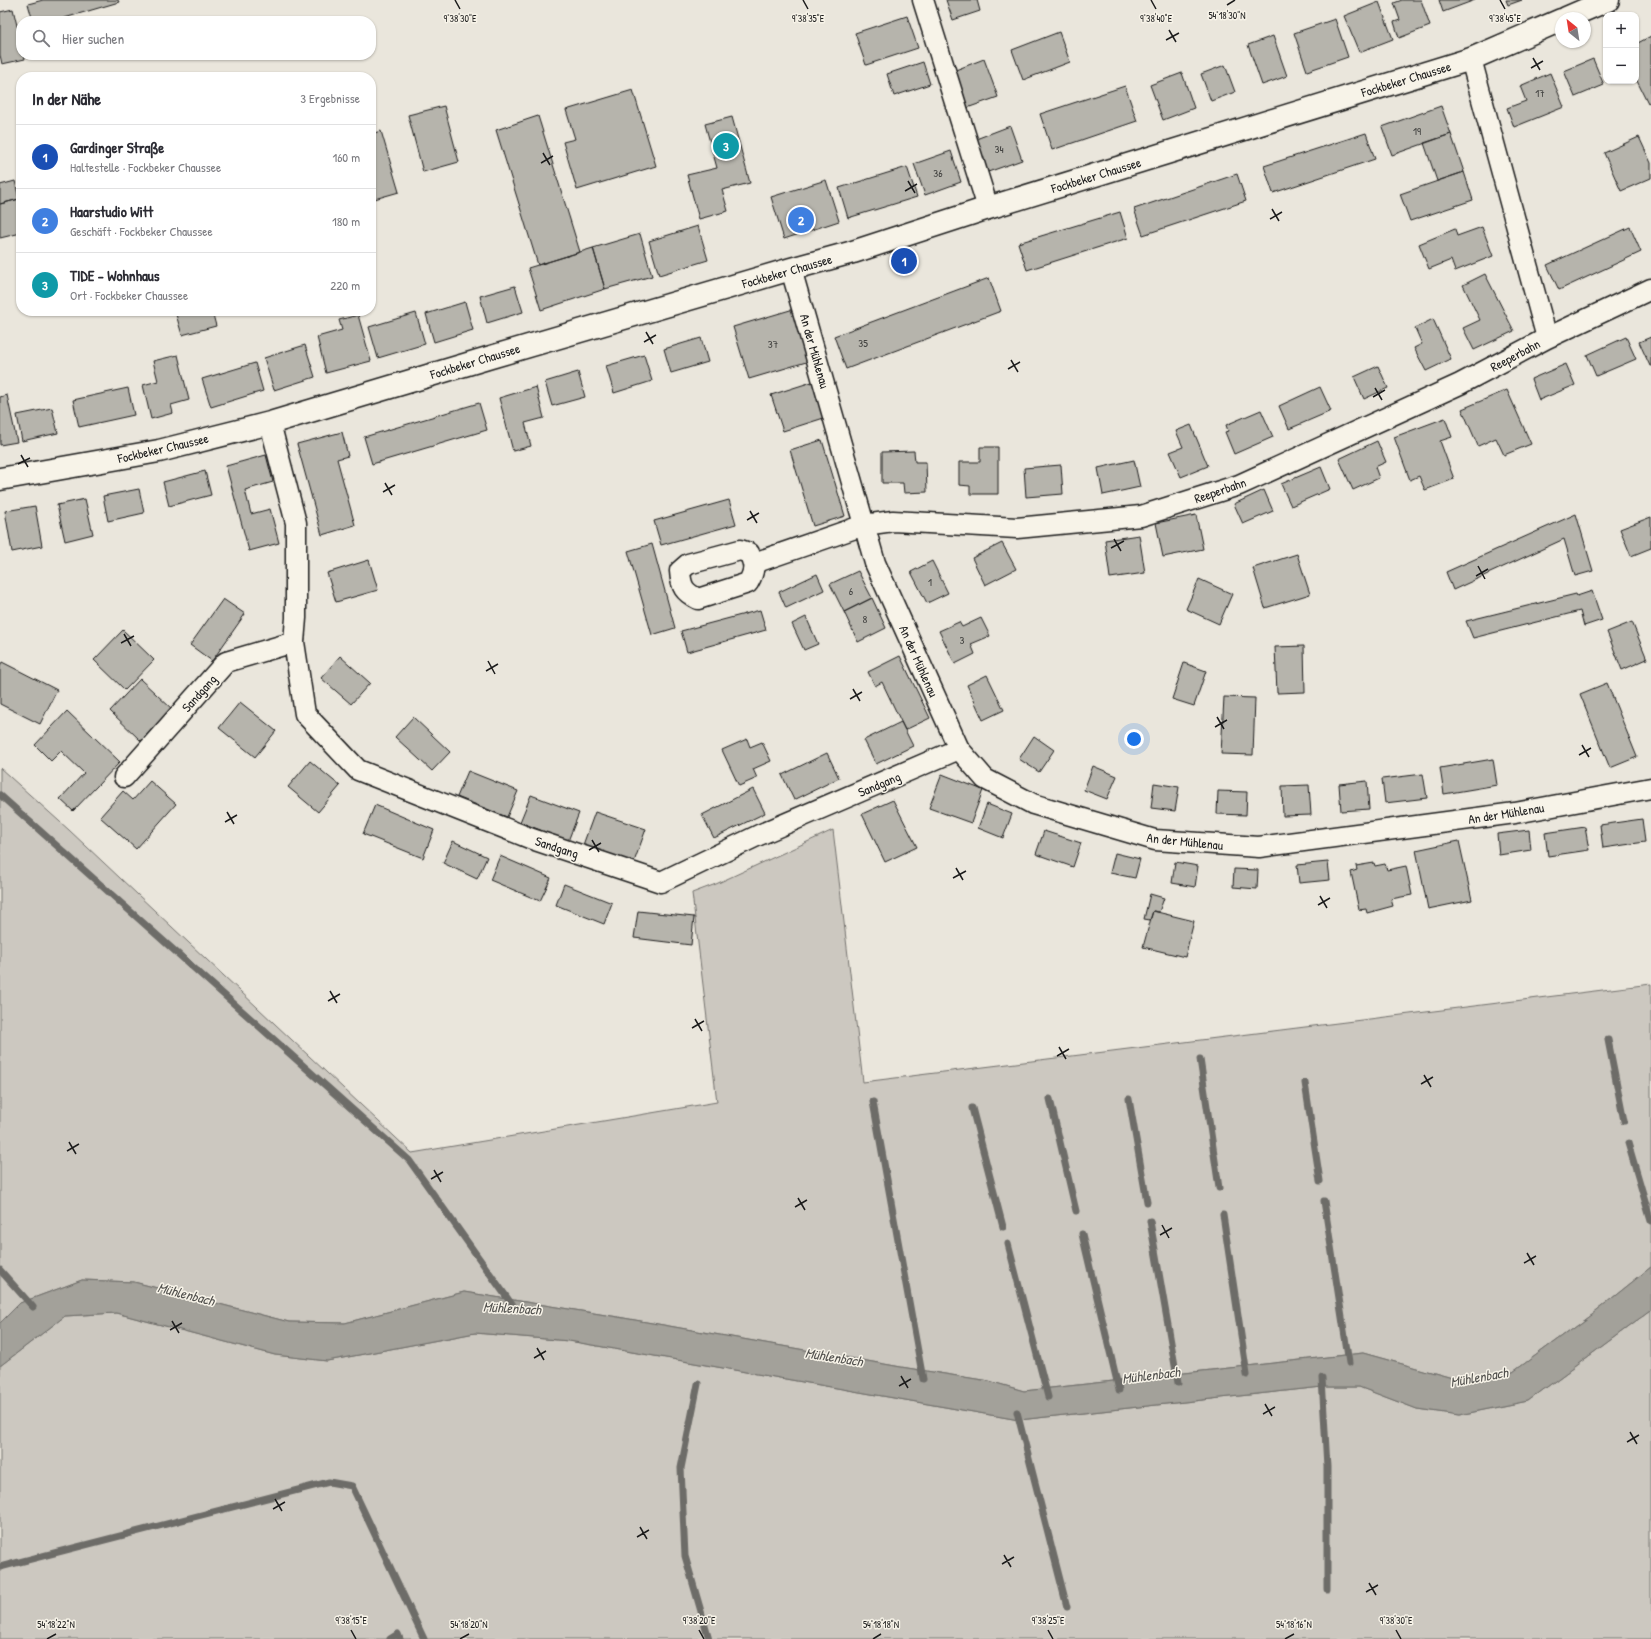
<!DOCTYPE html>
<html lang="de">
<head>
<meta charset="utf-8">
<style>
  :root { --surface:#fff; --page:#f7f7f7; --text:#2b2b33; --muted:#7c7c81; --line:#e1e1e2; --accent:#1f6fb2 }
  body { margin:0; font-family:"Patrick Hand",sans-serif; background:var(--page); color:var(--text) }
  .controls { position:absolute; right:12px; top:12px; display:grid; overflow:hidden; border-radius:8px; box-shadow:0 1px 3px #0004 }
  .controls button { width:36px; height:36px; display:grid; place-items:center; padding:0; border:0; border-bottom:1px solid var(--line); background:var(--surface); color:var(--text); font:20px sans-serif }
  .compass { position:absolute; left:1555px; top:12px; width:36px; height:36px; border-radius:50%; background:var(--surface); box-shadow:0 1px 3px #0004; rotate:330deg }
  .you { position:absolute; left:1134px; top:739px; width:14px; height:14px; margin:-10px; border:3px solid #fff; border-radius:50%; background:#1a73e8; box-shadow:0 0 0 6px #1a73e833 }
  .badge { display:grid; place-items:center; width:26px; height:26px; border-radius:50%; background:var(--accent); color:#fff; font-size:13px; font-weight:700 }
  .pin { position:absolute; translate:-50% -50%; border:2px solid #fff; box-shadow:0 1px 4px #0006 }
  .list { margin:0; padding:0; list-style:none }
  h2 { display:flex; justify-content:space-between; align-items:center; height:52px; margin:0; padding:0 16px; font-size:17px }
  h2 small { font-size:13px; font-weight:400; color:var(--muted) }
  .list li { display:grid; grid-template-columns:26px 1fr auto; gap:12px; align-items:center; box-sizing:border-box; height:64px; padding:0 16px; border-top:1px solid var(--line) }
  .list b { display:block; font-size:15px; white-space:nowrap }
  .list p { margin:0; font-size:13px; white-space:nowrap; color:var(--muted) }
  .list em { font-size:13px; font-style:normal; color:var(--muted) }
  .icon { flex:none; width:22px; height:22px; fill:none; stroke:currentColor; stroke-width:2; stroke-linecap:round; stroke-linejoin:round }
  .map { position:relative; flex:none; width:1651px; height:1639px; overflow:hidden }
  .search { position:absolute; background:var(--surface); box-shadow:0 1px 3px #0004; left:16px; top:16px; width:360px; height:44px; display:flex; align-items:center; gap:10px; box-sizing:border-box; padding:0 14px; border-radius:16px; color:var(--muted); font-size:15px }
  .panel { position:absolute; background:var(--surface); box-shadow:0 1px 3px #0004; left:16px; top:72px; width:360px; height:244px; border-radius:16px }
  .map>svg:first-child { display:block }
  .green { fill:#ccc8c0; stroke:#74726e }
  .water { fill:#a3a19a; stroke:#6d6c68 }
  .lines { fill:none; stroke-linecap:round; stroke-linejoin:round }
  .stream { stroke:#6d6c68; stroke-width:7 }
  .building { fill:#b6b4ac; stroke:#1c1c1c }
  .street-casing { stroke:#1c1c1c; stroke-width:23 }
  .primary-casing { stroke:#1c1c1c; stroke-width:25 }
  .street { stroke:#f7f3e8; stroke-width:20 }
  .primary { stroke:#f7f3e8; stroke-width:22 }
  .ticks { fill:none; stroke:#1c1c1c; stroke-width:1.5 }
  .labels { text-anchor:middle; stroke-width:3; stroke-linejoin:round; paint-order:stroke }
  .number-label { font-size:11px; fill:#424240 }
  .street-label { font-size:13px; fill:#1c1c1c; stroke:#f7f3e8 }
  .water-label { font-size:14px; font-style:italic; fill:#52514e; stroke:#f7f3e8 }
  .ticks-label { font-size:10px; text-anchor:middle; fill:#1c1c1c; stroke:#f7f3e8; stroke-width:3; stroke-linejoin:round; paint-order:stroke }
</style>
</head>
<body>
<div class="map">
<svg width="1651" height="1639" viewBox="0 0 1651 1639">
  <rect width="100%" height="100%" fill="#eae6dc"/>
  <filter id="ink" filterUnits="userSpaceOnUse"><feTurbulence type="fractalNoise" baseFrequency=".025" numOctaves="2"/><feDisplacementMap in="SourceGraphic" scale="8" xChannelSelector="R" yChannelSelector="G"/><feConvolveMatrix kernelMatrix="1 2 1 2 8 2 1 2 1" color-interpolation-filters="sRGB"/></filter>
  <g filter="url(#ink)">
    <path class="green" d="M0 768 69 830 412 1153 717 1102 692 893 716 884 833 830 863 1082 1651 984V1267L1591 1315 1513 1372 1463 1381 1363 1353 1024 1391 989 1381 901 1367 618 1317 464 1292 345 1323 289 1322 134 1282 82 1280 20 1303 0 1323Z
      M1651 1310V1639H0V1366L65 1316 116 1313 275 1355 327 1361 475 1333 569 1341 1019 1420 1322 1387H1359L1417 1409 1459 1415 1528 1401Z"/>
    <path class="water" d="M1651 1267V1310L1528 1401 1459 1415 1417 1409 1359 1387H1322L1019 1420 569 1341 475 1333 327 1361 275 1355 116 1313 65 1316 0 1366V1323L20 1303 82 1280 134 1282 289 1322 345 1323 464 1292 618 1317 901 1367 989 1381 1024 1391 1363 1353 1463 1381 1513 1372 1591 1315Z"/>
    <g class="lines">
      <path class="stream" d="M0 795 409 1160 513 1306
        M1608 1040 1624 1121
        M1200 1059 1219 1188
        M1305 1083 1320 1181
        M1050 1099 1076 1211
        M1129 1099 1147 1202
        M873 1102 923 1379
        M972 1108 1003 1227
        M1628 1143 1651 1221
        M1324 1201 1349 1363
        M1223 1215 1247 1375
        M1150 1221 1178 1383
        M1082 1234 1119 1390
        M1008 1244 1048 1397
        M0 1270 33 1307
        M1322 1378 1327 1467V1589
        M698 1384 681 1468 685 1556 709 1639
        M1017 1412 1067 1607
        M0 1567 329 1482 352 1486 424 1639
        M390 1639 398 1634 400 1639"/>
    </g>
    <path class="building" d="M43 0H118L119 2 61 19V21H33L28 4Z
      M946 0H977L980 11 953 20Z
      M1402 0H1421L1430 26 1399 38 1394 22 1400 20 1394 3Z
      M1439 0H1475L1443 12Z
      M1506 0H1522L1508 5Z
      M1379 2 1393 39 1359 52 1344 16Z
      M13 9 21 42V55H24L25 59 2 64 0 55V12Z
      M907 16 918 48 866 65 855 33Z
      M1335 19 1348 57 1307 71 1294 33Z
      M1059 32 1070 62 1023 80 1012 50Z
      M1273 36 1287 76 1262 85 1248 45Z
      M1651 36V101L1648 103 1636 79V44Z
      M984 59 998 97 967 108 953 71Z
      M1593 59 1604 85 1575 97 1564 71Z
      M923 62 930 84 894 96 887 74Z
      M1225 65 1235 92 1211 101 1201 74Z
      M1182 73 1194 108 1163 120 1150 85Z
      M1550 73 1564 107 1514 127 1507 108 1526 101 1520 86Z
      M1125 86 1137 121 1052 150 1040 114Z
      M633 90 656 166 577 190 563 142 575 139 566 110Z
      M444 106 459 162 423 172 408 115Z
      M1441 106 1451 134 1392 155 1382 127Z
      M538 116 580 252 538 265 496 130Z
      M732 117 750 183 722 190 728 211 699 219 687 175 717 168 705 124Z
      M1010 126 1022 160 988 172 976 139Z
      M381 131 399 192 371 200V134Z
      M1366 133 1375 159 1273 193 1264 166Z
      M1451 134 1464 172 1437 181 1424 143Z
      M1639 137 1651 163V178L1621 191 1604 153Z
      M951 151 961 182 925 195 914 164Z
      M907 167 917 197 848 218 839 188Z
      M1464 172 1473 200 1410 221 1400 194Z
      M1237 174 1246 201 1143 235 1134 209Z
      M826 180 839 221 784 239 771 197Z
      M15 181 19 199 0 204V185Z
      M19 199 21 205V233L0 238V204Z
      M1120 212 1128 238 1027 270 1018 243Z
      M698 226 708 260 659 275 649 241Z
      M1482 227 1493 256 1455 271 1451 260 1429 269 1419 244 1455 229 1457 236Z
      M1630 227 1641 252 1559 290 1547 265Z
      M640 234 652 276 605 289 593 248Z
      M593 248 605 289 541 310 528 268Z
      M1485 274 1514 331 1474 350 1463 328 1480 320 1463 285Z
      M989 278 1001 311 846 369 834 336Z
      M515 286 523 312 487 323 480 296Z
      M465 302 473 330 434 342 426 314Z
      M797 308 813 360 749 379 733 327Z
      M175 311H212L216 326 182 335Z
      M416 313 425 344 378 358 369 327Z
      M358 315 371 361 326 373 317 337 342 330 339 320Z
      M1433 319 1451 359 1426 371 1414 348 1422 344 1415 328Z
      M1626 337 1636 359 1596 376 1587 355Z
      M1651 337V366H1650L1639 342Z
      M701 338 708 362 671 373 664 349Z
      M305 345 315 377 274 390 264 358Z
      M178 355 189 400 171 405 173 413 151 419 143 385 158 381 153 361Z
      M644 355 652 381 614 393 606 366Z
      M255 363 263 391 211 407 202 379Z
      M1566 364 1575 385 1539 400 1531 379Z
      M1378 366 1388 388 1364 399 1354 377Z
      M578 372 585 397 552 406 545 382Z
      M815 381 827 417 783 431 771 395Z
      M536 387 544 418 525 423 531 446 513 451 499 398Z
      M1320 387 1331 411 1289 429 1279 406Z
      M128 388 134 415 79 427 73 400Z
      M1507 390 1531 444 1504 455 1496 438 1478 446 1462 409Z
      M7 395 17 442 0 445V397Z
      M479 403 487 430 372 464 364 437Z
      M52 408 58 433 22 441 17 415Z
      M1261 410 1273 437 1234 454 1225 432 1228 431 1226 425Z
      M1445 418 1452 437 1440 441 1454 479 1425 490 1419 476 1410 480 1394 437Z
      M1191 425 1208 466 1181 477 1170 452 1183 447 1176 431Z
      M342 432 348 456 337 459 355 525 322 535 297 444Z
      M822 440 845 516 813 526 790 450Z
      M1377 441 1386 462 1375 467 1379 478 1353 490 1339 459Z
      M980 447H998V494H970V486L959 485V462H980Z
      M914 451 915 462H926L927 492 904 493 903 483H882V452Z
      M266 455 273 482 245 490 251 514 270 509 279 543 249 551 226 466Z
      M1134 460 1140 487 1103 495 1098 468Z
      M1061 465 1063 494 1026 497 1024 468Z
      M1321 467 1330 489 1291 506 1281 484Z
      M205 471 211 495 169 506 163 482Z
      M139 489 144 513 108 521 103 496Z
      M1264 490 1273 511 1243 524 1234 504Z
      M85 499 93 534 65 541 57 505Z
      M729 500 736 524 661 545 654 521Z
      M35 506 42 546 12 552 5 511Z
      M1576 514 1593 571 1575 576 1564 539 1453 590 1446 572Z
      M1196 515 1203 549 1163 557 1156 523Z
      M1651 517V548L1631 556 1620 529Z
      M1139 535 1145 573 1110 578 1105 540Z
      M1002 543 1016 569 985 585 972 558Z
      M652 544 675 628 652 635 628 551Z
      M1297 554 1310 594 1265 608 1253 568Z
      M369 560 378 590 336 602 327 573Z
      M932 561 948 593 927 603 911 572Z
      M858 571 872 598 844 612 830 584Z
      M817 574 824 590 786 608 779 592Z
      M1199 579 1232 594 1219 624 1186 609Z
      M1592 591 1602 620 1584 626 1580 611 1473 638 1466 621 1576 594 1577 596Z
      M872 598 886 628 858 642 844 612Z
      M223 599 245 614 212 661 190 645Z
      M760 610 766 630 687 652 681 631Z
      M806 617 818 644 804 650 792 624Z
      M981 618 990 636 971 644 975 654 955 664 939 631 959 622 962 627Z
      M1632 622 1647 659 1622 670 1607 632Z
      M123 630 154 660 125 690 94 660Z
      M1304 646 1305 692 1277 693 1275 647Z
      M340 656 370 683 351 704 321 678Z
      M900 656 930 718 905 730 882 682 875 686 868 672Z
      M2 662 57 690 40 724 0 704V666Z
      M1184 663 1206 671 1194 706 1172 699Z
      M987 675 1004 710 983 720 967 685Z
      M140 679 172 709 141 741 110 711Z
      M1607 683 1637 757 1610 768 1580 694Z
      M1224 697 1255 698 1253 755 1221 754Z
      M240 702 276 731 255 757 219 728Z
      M67 711 120 762 73 811 60 799 84 773 61 751 51 761 35 745Z
      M413 717 450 752 432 771 395 737Z
      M901 722 913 746 876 764 864 740Z
      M1034 736 1054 750 1039 772 1019 759Z
      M747 739 750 747 762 742 771 761 753 769 757 778 739 786 722 750Z
      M827 753 839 778 794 800 782 775Z
      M1493 759 1497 785 1444 794 1440 768Z
      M310 761 340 786 318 812 288 787Z
      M1093 766 1117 776 1107 799 1084 790Z
      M468 771 518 791 507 817 457 797Z
      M942 774 983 790 971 823 929 808Z
      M1423 774 1427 798 1385 803 1382 779Z
      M150 781 176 804 136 849 100 817 123 791 133 800Z
      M1367 781 1369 809 1341 811 1339 784Z
      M1154 783 1179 787 1175 811 1151 808Z
      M1309 785 1311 815 1283 816 1282 786Z
      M753 789 765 813 714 838 702 815Z
      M1218 791 1247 792 1246 815 1217 814Z
      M531 795 579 813 568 841 520 822Z
      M893 800 917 847 885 862 862 814Z
      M987 804 1012 814 1003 838 978 828Z
      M375 805 434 830 423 858 363 834Z
      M595 812 646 829 634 862 583 845Z
      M1642 819 1645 842 1603 848 1600 825Z
      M1585 827 1589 850 1548 856 1545 833Z
      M1529 830 1531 850 1499 855 1497 834Z
      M1044 831 1081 843 1073 867 1036 854Z
      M453 841 487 857 477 879 443 863Z
      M1459 841 1472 900 1428 909 1416 850Z
      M1115 853 1140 859 1135 878 1110 873Z
      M500 856 551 878 540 901 490 880Z
      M1175 862 1198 866 1195 887 1172 883Z
      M1328 862 1330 880 1299 883 1297 865Z
      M1374 863 1375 866 1385 864 1387 870 1406 866 1412 895 1391 899 1393 906 1367 913 1366 909 1359 910 1351 872 1357 870 1356 866Z
      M1234 869 1258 870 1257 889 1233 887Z
      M564 884 612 903 604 924 556 905Z
      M1150 894 1164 898 1159 912 1153 911 1150 920 1144 919Z
      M638 911 694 917 691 945 634 938Z
      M1153 911 1194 921 1185 957 1143 947Z"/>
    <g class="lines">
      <defs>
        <path id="street" d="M923 0 988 208
          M1471 59 1547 338
          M791 269 875 563 959 749 985 779 1033 804 1155 840 1259 847 1515 813 1651 788
          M740 550 749 553C755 565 755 571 748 583L698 599C684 592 681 587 680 571L688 564Z
          M754 563 864 525 893 521 1017 528 1141 516 1239 485 1460 384 1547 338 1651 289
          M294 642 305 714 358 770 532 839 661 882 759 835 959 749
          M124 777 226 662 294 642 296 618V523L270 423"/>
        <path id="primary" d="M1566 18 1608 0
          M0 479 159 451 270 423 491 357 791 269 853 252 988 208 1471 59 1561 20"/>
      </defs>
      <use href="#street" class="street-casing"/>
      <use href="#primary" class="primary-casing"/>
      <use href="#street" class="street"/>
      <use href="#primary" class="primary"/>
    </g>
  </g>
  <path class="ticks" d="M455 0 460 9M803 0 808 9M1151 0 1156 9M1500 0 1505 9M1227 5 1235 0M1169 30 1176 42M1166 40 1179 33M1533 58 1540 70M1531 68 1543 61M543 153 550 165M541 163 553 156M908 181 915 193M905 191 917 184M1272 209 1279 221M1270 219 1282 212M646 332 653 344M644 342 656 335M1011 360 1018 372M1008 369 1020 362M1375 388 1382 400M1373 397 1385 390M21 455 28 467M18 464 30 458M385 483 392 495M383 492 395 485M750 511 757 523M747 520 759 513M1114 539 1121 551M1111 548 1124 541M1478 566 1485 579M1476 576 1488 569M124 634 131 646M121 643 134 636M488 661 495 674M486 671 498 664M853 689 860 701M850 699 862 692M1217 717 1224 729M1215 727 1227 720M1582 745 1589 757M1579 755 1591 748M227 812 234 824M225 822 237 815M592 840 599 852M589 850 601 843M956 868 963 880M953 878 966 871M1320 896 1327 908M1318 905 1330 898M330 991 337 1003M328 1001 340 994M695 1019 702 1031M692 1028 704 1021M1059 1047 1066 1059M1057 1056 1069 1049M1424 1075 1431 1087M1421 1084 1433 1077M69 1142 76 1154M67 1151 79 1144M434 1170 441 1182M431 1179 443 1172M798 1198 805 1210M795 1207 807 1200M1162 1225 1169 1238M1160 1235 1172 1228M1527 1253 1534 1265M1524 1263 1536 1256M172 1321 179 1333M170 1330 182 1323M537 1348 544 1360M534 1358 546 1351M901 1376 908 1388M899 1386 911 1379M1265 1404 1272 1416M1263 1414 1275 1407M1630 1432 1637 1444M1627 1442 1639 1435M275 1499 282 1511M273 1509 285 1502M640 1527 647 1539M637 1537 649 1530M1004 1555 1011 1567M1002 1564 1014 1557M1369 1583 1376 1595M1366 1592 1378 1585M351 1630 356 1639M699 1630 704 1639M1048 1630 1053 1639M1396 1630 1401 1639M47 1639 56 1634M460 1639 469 1634M873 1639 881 1634M1285 1639 1294 1634"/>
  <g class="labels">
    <g class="number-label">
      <text x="1540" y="97">17</text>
      <text x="1417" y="135">19</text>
      <text x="999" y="153">34</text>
      <text x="938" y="177">36</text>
      <text x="863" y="347">35</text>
      <text x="773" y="348">37</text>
      <text x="930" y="586">1</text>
      <text x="851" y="595">6</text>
      <text x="865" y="623">8</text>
      <text x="962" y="644">3</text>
    </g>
    <g class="street-label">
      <text transform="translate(1406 79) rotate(-17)" y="5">Fockbeker Chaussee</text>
      <text transform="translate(1096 175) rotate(-17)" y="5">Fockbeker Chaussee</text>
      <text transform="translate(787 271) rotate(-16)" y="5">Fockbeker Chaussee</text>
      <text transform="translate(815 351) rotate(74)" y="5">An der Mühlenau</text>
      <text transform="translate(1515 355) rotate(-28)" y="5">Reeperbahn</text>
      <text transform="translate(475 361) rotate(-17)" y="5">Fockbeker Chaussee</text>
      <text transform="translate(163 448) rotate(-13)" y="5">Fockbeker Chaussee</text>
      <text transform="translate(1220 490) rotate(-19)" y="5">Reeperbahn</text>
      <text transform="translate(919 661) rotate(66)" y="5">An der Mühlenau</text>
      <text transform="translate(199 693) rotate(-48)" y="5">Sandgang</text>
      <text transform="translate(879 784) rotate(-23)" y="5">Sandgang</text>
      <text transform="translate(1506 813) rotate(-9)" y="5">An der Mühlenau</text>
      <text transform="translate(1185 841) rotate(6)" y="5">An der Mühlenau</text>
      <text transform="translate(557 847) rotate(18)" y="5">Sandgang</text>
    </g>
    <g class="water-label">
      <text transform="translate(186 1294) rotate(14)" y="5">Mühlenbach</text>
      <text transform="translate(512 1308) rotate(3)" y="5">Mühlenbach</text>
      <text transform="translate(834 1357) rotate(9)" y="5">Mühlenbach</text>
      <text transform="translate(1151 1375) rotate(-7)" y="5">Mühlenbach</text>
      <text transform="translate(1479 1377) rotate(-10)" y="5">Mühlenbach</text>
    </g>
  </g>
  <g class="ticks-label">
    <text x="1227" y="19">54°18'30"N</text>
    <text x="460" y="22">9°38'30"E</text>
    <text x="808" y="22">9°38'35"E</text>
    <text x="1156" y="22">9°38'40"E</text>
    <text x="1505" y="22">9°38'45"E</text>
    <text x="351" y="1624">9°38'15"E</text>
    <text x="699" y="1624">9°38'20"E</text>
    <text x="1048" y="1624">9°38'25"E</text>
    <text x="1396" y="1624">9°38'30"E</text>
    <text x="56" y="1628">54°18'22"N</text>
    <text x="469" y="1628">54°18'20"N</text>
    <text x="881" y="1628">54°18'18"N</text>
    <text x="1294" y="1628">54°18'16"N</text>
  </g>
</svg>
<div class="controls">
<button>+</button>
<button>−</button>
</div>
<svg class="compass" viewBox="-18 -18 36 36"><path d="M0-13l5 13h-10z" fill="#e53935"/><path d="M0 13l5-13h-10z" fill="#7c7c81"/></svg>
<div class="you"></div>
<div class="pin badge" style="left:904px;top:261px;background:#1a4fb4">1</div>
<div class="pin badge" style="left:801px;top:220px;background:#3f7fe0">2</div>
<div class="pin badge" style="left:726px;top:146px;background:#0f9aa8">3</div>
<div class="search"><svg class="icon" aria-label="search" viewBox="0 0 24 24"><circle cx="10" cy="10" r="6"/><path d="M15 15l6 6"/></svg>Hier suchen</div>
<section class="panel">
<h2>In der Nähe<small>3 Ergebnisse</small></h2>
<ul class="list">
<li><span class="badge" style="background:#1a4fb4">1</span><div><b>Gardinger Straße</b><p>Haltestelle · Fockbeker Chaussee</p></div><em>160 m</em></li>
<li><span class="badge" style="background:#3f7fe0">2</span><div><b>Haarstudio Witt</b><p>Geschäft · Fockbeker Chaussee</p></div><em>180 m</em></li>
<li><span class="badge" style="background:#0f9aa8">3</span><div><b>TIDE - Wohnhaus</b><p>Ort · Fockbeker Chaussee</p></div><em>220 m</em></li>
</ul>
</section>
</div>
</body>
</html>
